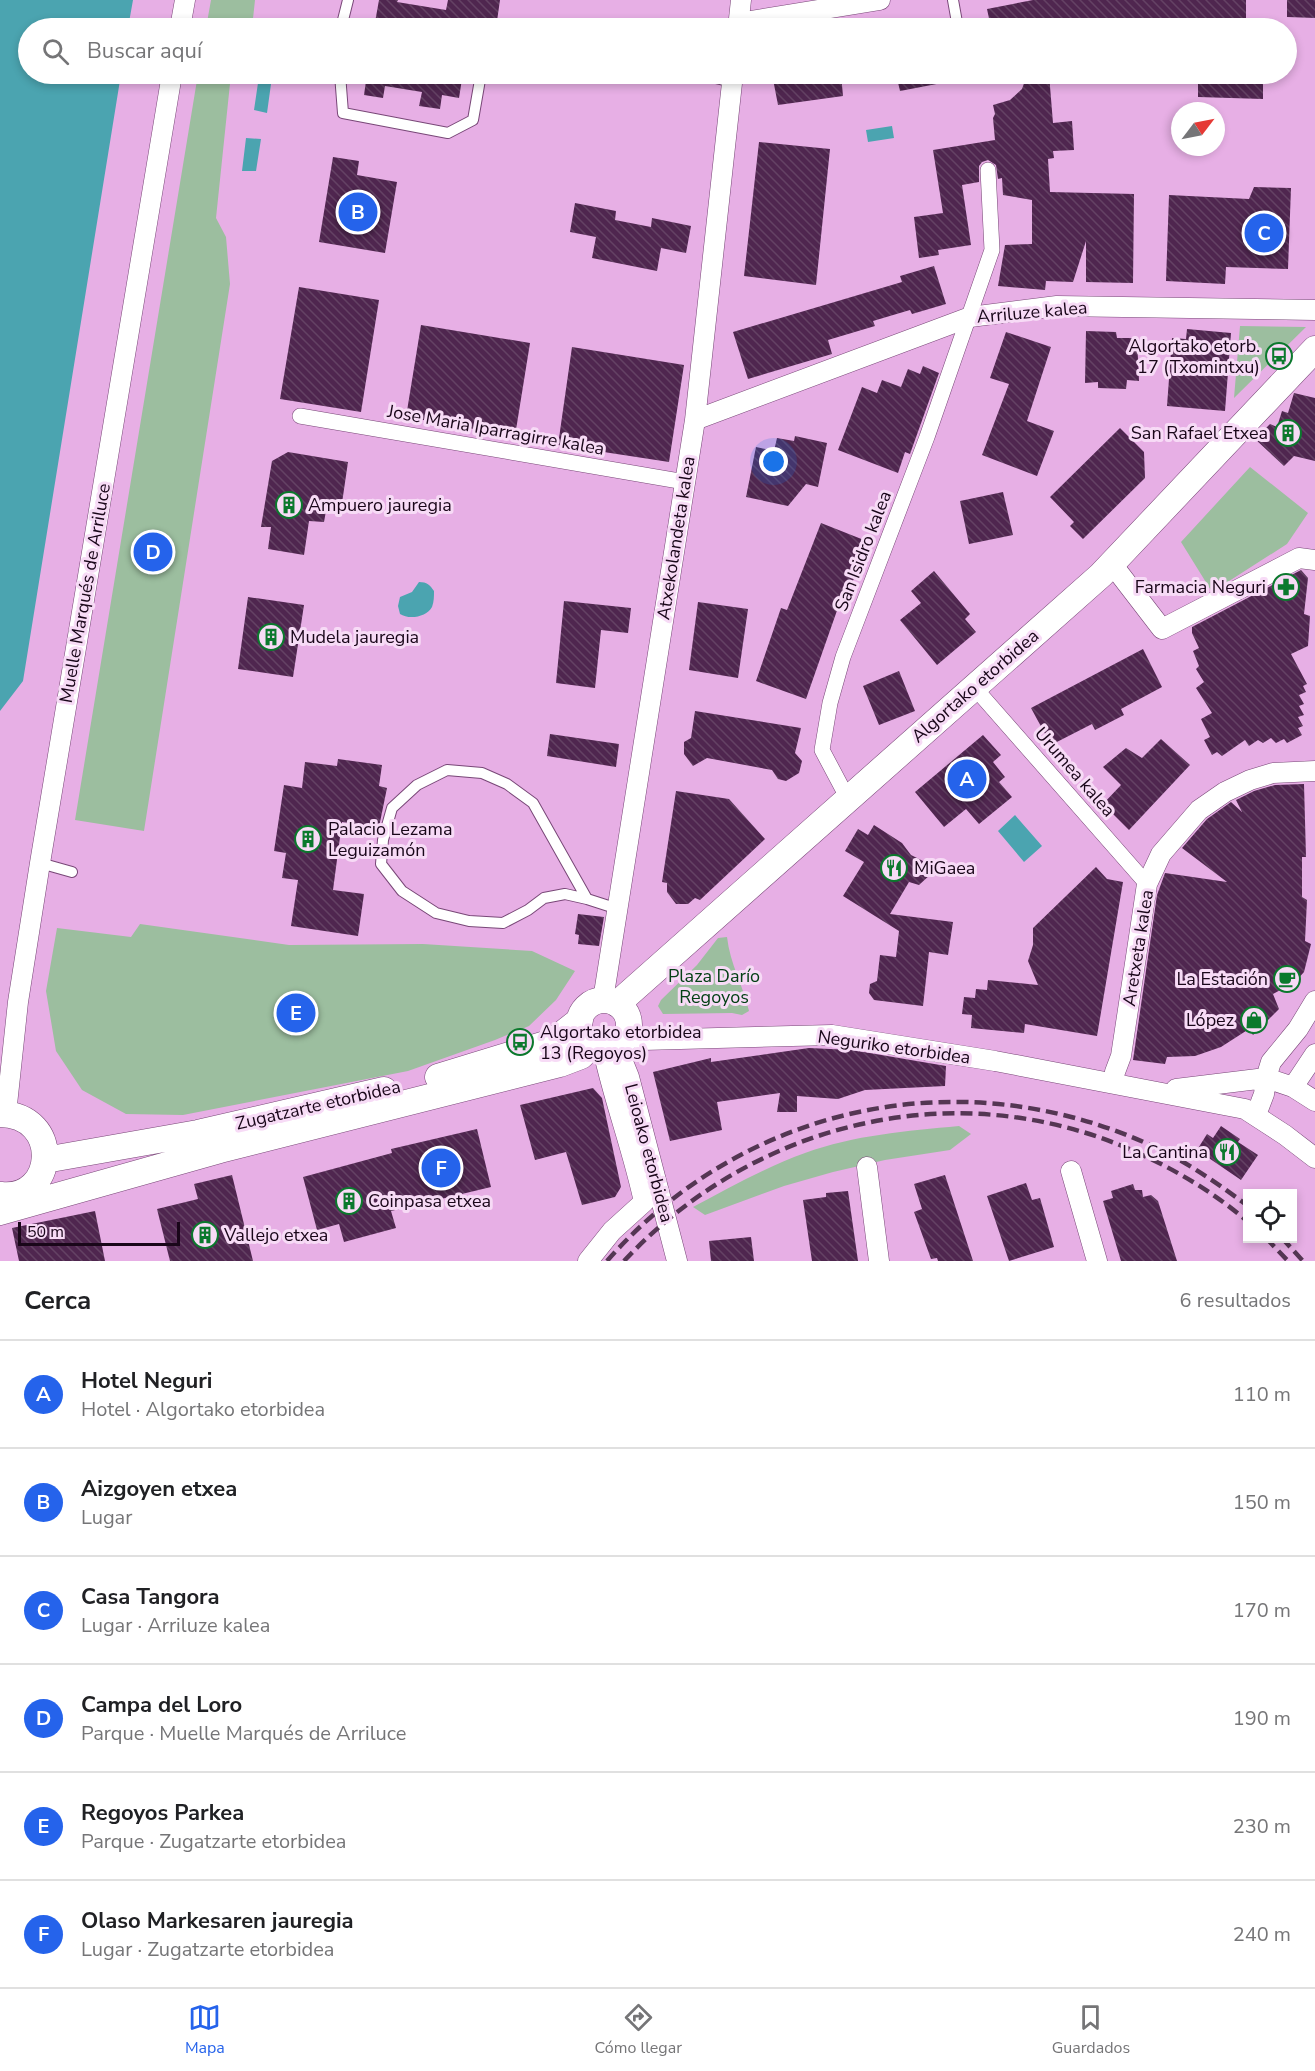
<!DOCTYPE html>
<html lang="es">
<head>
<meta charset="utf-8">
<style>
  :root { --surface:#fff; --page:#f6f6f6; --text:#202124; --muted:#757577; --line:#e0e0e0; --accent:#2563eb }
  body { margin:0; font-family:"Nunito Sans",sans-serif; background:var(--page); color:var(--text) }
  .controls { position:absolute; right:18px; bottom:18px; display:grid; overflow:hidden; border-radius:0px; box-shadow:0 3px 9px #0003 }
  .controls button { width:54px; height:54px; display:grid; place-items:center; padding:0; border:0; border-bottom:2px solid var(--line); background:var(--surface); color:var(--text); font:30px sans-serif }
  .compass { position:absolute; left:1171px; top:102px; width:54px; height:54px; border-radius:50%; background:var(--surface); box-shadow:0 3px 9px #0003; rotate:58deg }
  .scale { position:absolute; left:18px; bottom:15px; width:162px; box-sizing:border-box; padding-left:6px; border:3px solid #190619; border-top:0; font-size:16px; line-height:21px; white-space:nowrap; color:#190619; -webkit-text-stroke:4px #f7dbf6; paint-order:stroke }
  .you { position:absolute; left:774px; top:462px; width:21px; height:21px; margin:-15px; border:4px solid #fff; border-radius:50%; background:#1a73e8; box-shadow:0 0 0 9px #1a73e833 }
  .badge { display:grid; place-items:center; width:39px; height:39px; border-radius:50%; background:var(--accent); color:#fff; font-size:20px; font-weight:700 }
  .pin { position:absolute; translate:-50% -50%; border:3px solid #fff; box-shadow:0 2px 6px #0006 }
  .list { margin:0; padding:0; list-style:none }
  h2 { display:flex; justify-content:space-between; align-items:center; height:78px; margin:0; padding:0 24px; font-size:26px }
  h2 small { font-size:20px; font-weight:400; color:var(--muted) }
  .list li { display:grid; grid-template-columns:39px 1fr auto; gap:18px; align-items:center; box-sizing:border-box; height:108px; padding:0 24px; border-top:2px solid var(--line) }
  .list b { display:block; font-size:22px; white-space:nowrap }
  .list p { margin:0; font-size:20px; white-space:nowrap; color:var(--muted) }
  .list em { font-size:20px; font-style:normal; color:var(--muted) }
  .icon { flex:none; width:33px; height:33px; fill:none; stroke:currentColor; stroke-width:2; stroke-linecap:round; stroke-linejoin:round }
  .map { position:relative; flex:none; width:1315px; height:1261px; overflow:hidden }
  .search { position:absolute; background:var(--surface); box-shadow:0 3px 9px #0003; left:18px; right:18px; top:18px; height:66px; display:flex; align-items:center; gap:15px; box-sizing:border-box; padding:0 21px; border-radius:33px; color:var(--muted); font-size:22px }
  .sheet { height:726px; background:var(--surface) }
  nav { display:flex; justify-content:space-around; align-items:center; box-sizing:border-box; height:84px; border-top:2px solid var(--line); background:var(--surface); font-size:16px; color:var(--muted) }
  nav a { display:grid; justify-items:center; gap:3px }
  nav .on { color:var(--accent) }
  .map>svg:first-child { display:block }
  .green { fill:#9cbe9f }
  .water { fill:#4ba4b0 }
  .building { fill:url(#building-back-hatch) }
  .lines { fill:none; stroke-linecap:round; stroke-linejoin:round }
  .service-casing { stroke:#784777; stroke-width:12 }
  .pedestrian-casing { stroke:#784777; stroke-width:16 }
  .minor-casing { stroke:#784777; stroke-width:21 }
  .tertiary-casing { stroke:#784777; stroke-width:27 }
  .service { stroke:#fff; stroke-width:10 }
  .pedestrian { stroke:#fff; stroke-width:15 }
  .minor { stroke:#fff; stroke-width:20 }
  .tertiary { stroke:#fff; stroke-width:26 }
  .rail { stroke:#543653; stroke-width:4.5; stroke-dasharray:12 6; stroke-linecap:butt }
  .labels { text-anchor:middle; stroke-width:6; stroke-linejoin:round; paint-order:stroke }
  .street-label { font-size:18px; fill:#190619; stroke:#f7dbf6 }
  .poi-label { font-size:18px; fill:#190619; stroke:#f7dbf6; text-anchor:start }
  .park-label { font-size:18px; fill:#034014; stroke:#f7dbf6 }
</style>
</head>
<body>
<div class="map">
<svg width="1315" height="1261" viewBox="0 0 1315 1261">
  <defs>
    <pattern id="building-back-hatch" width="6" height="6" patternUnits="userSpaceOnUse" patternTransform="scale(1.5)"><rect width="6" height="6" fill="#4f264f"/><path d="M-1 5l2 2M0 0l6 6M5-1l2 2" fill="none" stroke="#644264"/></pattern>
  </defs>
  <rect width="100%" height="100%" fill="#e7afe5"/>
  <path class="green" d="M211 0H255L252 28H206Z
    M198 74H231L216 218 226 237 230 284 144 831 75 820Z
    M1240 326 1306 327 1234 398Z
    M1250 467 1308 513 1287 544 1212 592 1181 542Z
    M140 924 289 945 423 944 532 951 575 971 556 1000 529 1026 495 1040 408 1071 183 1115 126 1114 82 1090 56 1051 46 991 57 928 131 937Z
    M727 937C730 964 743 985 749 1011L742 1015 732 1013 663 1014 658 1006 661 1000 697 965 718 938Z
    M959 1126 971 1134 950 1150 885 1160 833 1172 784 1186 705 1215 693 1207C729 1188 766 1167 805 1153 854 1135 907 1131 959 1126Z"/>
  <path class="water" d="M0 0H133L128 28H28V74H121L23 681 0 711Z
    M258 83 271 84 267 113 254 110Z
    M892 126 894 138 868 142 866 130Z
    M246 138 261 139 256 171H242Z
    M419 582C427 582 430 585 434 591 434 596 434 602 432 607 427 617 409 620 400 614L398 606 400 597 412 592Z
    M1015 815 1042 846 1024 862 998 831Z"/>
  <path class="building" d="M379 0H398L397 2 446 10 448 0H500L496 28H374Z
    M1033 0H1246V28H991L987 9Z
    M1287 0H1315V18L1287 17Z
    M367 74H449L448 77 462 79 459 98 442 95 440 109 419 106 422 92 385 86 383 98 364 95Z
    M772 74H841L843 96 778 105Z
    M896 74H946L947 82 900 91Z
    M1049 74 1053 123 1072 121 1074 150 1053 151 1054 158 1048 159 1050 192 1134 194 1133 283 1086 282V241L1073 282 1046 281 1045 290 998 286 1005 245 1032 244V200L1003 195 1002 178 998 179 996 165 988 160 982 162 979 166V182L962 185 971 245 938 250 939 255 919 258 914 217 943 213 933 150 995 140 993 118 995 114 993 105 1010 100 1022 89 1027 75Z
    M1198 74H1263V99L1198 97Z
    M759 142 830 149 816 285 744 276Z
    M333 157 359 161 357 175 397 182 385 253 319 242Z
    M1254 187 1291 188 1288 269 1226 267 1225 284 1166 281 1169 195 1249 199Z
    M575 203 616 211 615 220 651 227 652 218 691 226 686 253 661 248 657 271 592 258 596 237 570 232Z
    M934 266 946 304 912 314 910 310 873 321 875 326 828 340 832 354 748 379 733 332 902 282 900 276Z
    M299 287 379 300 361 412 280 399Z
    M421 325 530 343 515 436 406 417Z
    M1187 329 1231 333 1225 411 1167 406 1172 338 1186 339Z
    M1086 331 1116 332 1117 338H1137L1139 381 1127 380 1126 389 1098 388V382L1085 383Z
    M1006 332 1051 347 1027 421 1054 431 1037 476 982 455 1009 384 990 378Z
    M572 347 684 365 669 462 558 445Z
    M923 366 939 373 910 454 905 452 898 473 838 450 862 387 877 393 882 380 901 387 908 369 920 374Z
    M1294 393 1315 398V461L1294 456 1284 466 1255 439 1270 424 1277 427 1282 411 1288 413Z
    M1120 428 1144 452 1145 478 1083 539 1070 526 1074 522 1050 497Z
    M795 436 827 443 818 487 806 484 788 506 746 497 756 447 774 451 777 438 794 441Z
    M288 452 348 462 342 503 328 500 324 522 309 521 304 555 268 549 271 527H261L272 461Z
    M1003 492 1013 535 969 544 960 501Z
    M821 523 869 542 862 559 856 563 858 568 844 604 840 602 806 699 756 681 781 608 787 610Z
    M1301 570 1308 578 1304 614 1310 616 1308 646 1291 654 1307 684 1303 686 1306 692 1299 695 1304 704 1299 706 1304 715 1298 717 1303 726 1298 728 1302 735 1287 743 1284 739 1276 743 1271 738 1263 743 1258 740 1249 746 1245 740 1222 756 1217 752 1212 755 1204 740 1210 737 1201 719 1212 713 1196 688 1204 682 1196 669 1199 666 1193 651 1199 648 1192 633V627Z
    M934 571 970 614 965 619 976 632 937 665 900 620 921 603 911 591Z
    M248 597 304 605 293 677 238 669Z
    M564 601 631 608 628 633 601 630 595 688 556 683Z
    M698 602 748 609 738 678 689 670Z
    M1143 649 1162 687 1121 709 1124 715 1095 730 1092 724 1051 745 1031 708Z
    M899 671 915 711 879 725 863 686Z
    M695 711 801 728 795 753 802 761 799 773 786 781 778 779 772 770 707 758 693 766 684 754V742L691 738Z
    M550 734 619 744 616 767 547 756Z
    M983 735 1001 755 993 762 1005 777 999 782 1012 797 979 824 966 809 944 827 915 792Z
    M1161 739 1190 765 1129 830 1103 804 1121 785 1103 767 1126 748 1142 758Z
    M338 759 382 765 379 786 387 788 379 827 342 822 333 890 364 894 358 936 291 926 298 880 282 878 286 853 274 851 284 785 302 788 305 762 337 766Z
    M1304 784 1306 857H1302V897L1307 900 1305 941 1311 944 1304 972 1295 982 1273 994 1279 1009 1253 1035 1249 1029 1221 1047 1195 1056 1167 1057 1165 1064 1133 1060 1157 895 1165 873 1227 882 1182 848 1207 819 1231 802 1242 812 1236 800 1254 791 1275 785Z
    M676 791 729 799 765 839 700 900 695 898 688 904H676L667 892V883L662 882Z
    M874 825 902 843 911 855 927 863 931 874 919 885 909 882 890 914 953 922 948 955 929 952 923 1006 874 1000 869 993 870 984 877 981 880 955 896 957 899 931 843 896 864 862 845 851 858 829 868 835Z
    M1096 867 1107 879 1123 882 1097 1036 1025 1024 1024 1033 971 1028 972 1015 962 1014 964 997 975 998 976 989 987 990 988 980 1038 985 1028 961 1033 945V928Z
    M578 914 604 917 599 946 578 944 579 935 575 934Z
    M809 1048 852 1050 946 1066 945 1086 865 1090 838 1099 797 1096V1112H777L780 1093 717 1102 722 1130 670 1141 653 1072 711 1058V1062Z
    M593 1088 602 1098 621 1187 615 1197 582 1205 566 1152 535 1160 520 1105Z
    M1221 1126 1240 1139 1238 1142 1258 1155 1241 1180 1197 1150 1207 1134 1213 1138Z
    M477 1129 491 1187 391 1211 396 1228 344 1242 339 1224 317 1230 303 1177 392 1153 391 1149Z
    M232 1175 253 1261H170L157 1209 198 1199 194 1184Z
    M945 1175 973 1261H938L937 1258 931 1259 914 1212 922 1209 914 1184Z
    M1026 1183 1032 1200 1040 1198 1054 1247 1009 1261 987 1196Z
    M1133 1184 1135 1190H1142L1143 1197 1151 1195 1158 1201 1177 1261H1121L1103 1201 1113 1198 1111 1191Z
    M848 1191 858 1261H812L803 1200 826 1197V1193Z
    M95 1211 105 1261H19L12 1228Z
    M751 1237 754 1261H711L709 1241Z"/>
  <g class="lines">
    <defs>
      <path id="service" d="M953 0 958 28
        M341 28 348 0
        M567 28 600 27 606 28
        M340 74 343 113 448 133 473 120 481 74
        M699 74 732 82
        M40 863 72 872
        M587 899 565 894 544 898 528 910 503 923 469 921 436 913 402 891 381 864 383 840 392 808 417 785 447 770 482 773 507 784 533 803 587 899 618 909"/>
      <path id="pedestrian" d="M300 416 685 482
        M974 687 1147 884
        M848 799 822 750 830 703 843 657 927 437 992 250 988 170"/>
      <path id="minor" d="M738 23 880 0
        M180 28 185 0
        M738 28 741 0
        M695 420 970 317 1057 306 1315 310
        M1112 564 1162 629 1299 558 1315 560
        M603 1000 695 420 733 74
        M627 1035 643 1040 832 1035 995 1061 1245 1109 1285 1135 1315 1158
        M617 1047 629 1077 677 1261
        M1113 1083 1115 1072 1121 1056 1147 884 1161 854 1199 810 1225 792 1250 780 1273 773 1315 771
        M1293 1087 1315 1054
        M1176 1089 1266 1078 1293 1087 1315 1101
        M6 1114 18 1002 40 863 172 74
        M1256 1115 1264 1094 1266 1078 1271 1062 1298 1029 1315 1001
        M867 1167 879 1261
        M1071 1171 1097 1261
        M588 1261 612 1231 644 1202C633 1150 614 1101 603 1050"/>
      <path id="tertiary" d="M579 1025a25 25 0 1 1 50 0a25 25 0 1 1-50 0Z
        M617 1004 1101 575 1315 349
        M438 1077 552 1042 580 1020
        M0 1114C63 1115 56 1201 1 1195
        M45 1160 198 1133 384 1090
        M0 1212 220 1150 560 1064 581 1056 591 1046"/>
    </defs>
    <use href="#service" class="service-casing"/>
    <use href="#pedestrian" class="pedestrian-casing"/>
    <use href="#minor" class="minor-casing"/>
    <use href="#tertiary" class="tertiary-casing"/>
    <use href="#service" class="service"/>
    <use href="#pedestrian" class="pedestrian"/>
    <use href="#minor" class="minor"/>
    <use href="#tertiary" class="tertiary"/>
    <path class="rail" d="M1266 1238 1288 1261
      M1282 1238 1303 1261
      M607 1261C744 1105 959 1059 1148 1144 1184 1160 1216 1182 1248 1206
      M624 1261C756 1120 959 1072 1136 1152 1176 1170 1215 1193 1248 1222"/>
  </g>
  <defs>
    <symbol id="bus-ring" viewBox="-11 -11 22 22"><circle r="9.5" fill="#f7dbf6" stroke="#0b792d" stroke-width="1.5"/><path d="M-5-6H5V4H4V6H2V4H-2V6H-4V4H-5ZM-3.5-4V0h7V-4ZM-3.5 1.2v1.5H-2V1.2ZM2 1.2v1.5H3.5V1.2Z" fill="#0b792d"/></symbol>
    <symbol id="building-ring" viewBox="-11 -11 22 22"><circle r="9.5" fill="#f7dbf6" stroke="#0b792d" stroke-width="1.5"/><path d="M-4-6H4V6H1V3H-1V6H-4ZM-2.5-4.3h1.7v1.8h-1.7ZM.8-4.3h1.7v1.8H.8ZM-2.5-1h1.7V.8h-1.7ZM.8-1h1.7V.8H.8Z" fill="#0b792d"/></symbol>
    <symbol id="pharmacy-ring" viewBox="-11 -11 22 22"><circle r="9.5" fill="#f7dbf6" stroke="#0b792d" stroke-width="1.5"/><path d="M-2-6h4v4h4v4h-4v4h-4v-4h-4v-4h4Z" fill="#0b792d"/></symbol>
    <symbol id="restaurant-ring" viewBox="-11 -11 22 22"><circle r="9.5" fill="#f7dbf6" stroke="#0b792d" stroke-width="1.5"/><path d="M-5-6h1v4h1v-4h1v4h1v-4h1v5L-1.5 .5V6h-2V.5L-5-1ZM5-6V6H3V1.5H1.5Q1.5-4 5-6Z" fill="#0b792d"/></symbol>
    <symbol id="cafe-ring" viewBox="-11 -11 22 22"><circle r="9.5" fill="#f7dbf6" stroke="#0b792d" stroke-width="1.5"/><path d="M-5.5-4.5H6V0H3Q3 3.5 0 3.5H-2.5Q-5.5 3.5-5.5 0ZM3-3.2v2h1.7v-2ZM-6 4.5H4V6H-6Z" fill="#0b792d"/></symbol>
    <symbol id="shop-ring" viewBox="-11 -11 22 22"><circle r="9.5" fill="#f7dbf6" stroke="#0b792d" stroke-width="1.5"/><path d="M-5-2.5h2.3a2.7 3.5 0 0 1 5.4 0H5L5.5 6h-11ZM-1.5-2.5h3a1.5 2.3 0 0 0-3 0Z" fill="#0b792d"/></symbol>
  </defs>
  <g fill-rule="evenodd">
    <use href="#bus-ring" x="1264" y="341" width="30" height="30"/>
    <use href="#building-ring" x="1273" y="418" width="30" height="30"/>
    <use href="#building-ring" x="274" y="490" width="30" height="30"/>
    <use href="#pharmacy-ring" x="1271" y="572" width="30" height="30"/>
    <use href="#building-ring" x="256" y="622" width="30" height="30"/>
    <use href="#building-ring" x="293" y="824" width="30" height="30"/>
    <use href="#restaurant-ring" x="879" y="853" width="30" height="30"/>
    <use href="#cafe-ring" x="1272" y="964" width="30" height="30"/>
    <use href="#shop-ring" x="1239" y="1005" width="30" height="30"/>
    <use href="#bus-ring" x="505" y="1027" width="30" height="30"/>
    <use href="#restaurant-ring" x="1212" y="1137" width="30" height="30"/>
    <use href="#building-ring" x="334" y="1186" width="30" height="30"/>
    <use href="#building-ring" x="190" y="1220" width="30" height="30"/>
  </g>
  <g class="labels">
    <g class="street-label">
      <text transform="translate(1032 312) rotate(-5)" y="6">Arriluze kalea</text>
      <text transform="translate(496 430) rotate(10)" y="6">Jose Maria Iparragirre kalea</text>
      <text transform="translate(676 538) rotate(-81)" y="6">Atxekolandeta kalea</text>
      <text transform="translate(863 551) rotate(-69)" y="6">San Isidro kalea</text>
      <text transform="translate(85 593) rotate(-80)" y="6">Muelle Marqués de Arriluce</text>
      <text transform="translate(975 686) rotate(-41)" y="6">Algortako etorbidea</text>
      <text transform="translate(1075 772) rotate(49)" y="6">Urumea kalea</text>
      <text transform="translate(1138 948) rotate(-81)" y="6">Aretxeta kalea</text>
      <text transform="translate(894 1047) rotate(8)" y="6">Neguriko etorbidea</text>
      <text transform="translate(318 1105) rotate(-13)" y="6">Zugatzarte etorbidea</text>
      <text transform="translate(649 1153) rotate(75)" y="6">Leioako etorbidea</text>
    </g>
    <g class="poi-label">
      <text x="1260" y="352" text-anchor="end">Algortako etorb.<tspan x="1260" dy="21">17 (Txomintxu)</tspan></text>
      <text x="1268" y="439" text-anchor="end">San Rafael Etxea</text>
      <text x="308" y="511">Ampuero jauregia</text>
      <text x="1266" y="593" text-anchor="end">Farmacia Neguri</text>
      <text x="290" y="643">Mudela jauregia</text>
      <text x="328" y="835">Palacio Lezama<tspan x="328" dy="21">Leguizamón</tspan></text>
      <text x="914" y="874">MiGaea</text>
      <text x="1268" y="985" text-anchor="end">La Estación</text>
      <text x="1234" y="1026" text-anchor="end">López</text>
      <text x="540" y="1038">Algortako etorbidea<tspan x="540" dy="21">13 (Regoyos)</tspan></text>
      <text x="1208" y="1158" text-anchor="end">La Cantina</text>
      <text x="368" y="1207">Coinpasa etxea</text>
      <text x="224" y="1241">Vallejo etxea</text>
    </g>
    <g class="park-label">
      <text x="714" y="982">Plaza Darío<tspan x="714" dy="21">Regoyos</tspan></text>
    </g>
  </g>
</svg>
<div class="controls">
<button><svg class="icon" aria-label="locate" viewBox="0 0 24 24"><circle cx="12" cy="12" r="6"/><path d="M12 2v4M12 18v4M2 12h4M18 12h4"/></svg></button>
</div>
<svg class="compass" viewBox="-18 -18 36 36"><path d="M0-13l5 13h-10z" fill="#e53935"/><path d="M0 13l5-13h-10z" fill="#757577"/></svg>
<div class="scale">50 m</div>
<div class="you"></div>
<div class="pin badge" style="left:967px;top:779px">A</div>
<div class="pin badge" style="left:358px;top:212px">B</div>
<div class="pin badge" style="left:1264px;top:233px">C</div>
<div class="pin badge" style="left:153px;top:552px">D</div>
<div class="pin badge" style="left:296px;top:1013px">E</div>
<div class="pin badge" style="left:441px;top:1168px">F</div>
<div class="search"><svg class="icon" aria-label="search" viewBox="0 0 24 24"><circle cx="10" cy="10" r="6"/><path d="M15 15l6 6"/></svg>Buscar aquí</div>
</div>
<section class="sheet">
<h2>Cerca<small>6 resultados</small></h2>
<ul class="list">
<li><span class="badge">A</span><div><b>Hotel Neguri</b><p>Hotel · Algortako etorbidea</p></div><em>110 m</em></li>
<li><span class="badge">B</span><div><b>Aizgoyen etxea</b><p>Lugar</p></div><em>150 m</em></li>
<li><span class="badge">C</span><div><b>Casa Tangora</b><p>Lugar · Arriluze kalea</p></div><em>170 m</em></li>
<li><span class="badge">D</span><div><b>Campa del Loro</b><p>Parque · Muelle Marqués de Arriluce</p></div><em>190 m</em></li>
<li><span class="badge">E</span><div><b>Regoyos Parkea</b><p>Parque · Zugatzarte etorbidea</p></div><em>230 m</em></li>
<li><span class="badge">F</span><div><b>Olaso Markesaren jauregia</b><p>Lugar · Zugatzarte etorbidea</p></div><em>240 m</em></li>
</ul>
</section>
<nav>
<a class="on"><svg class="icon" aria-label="map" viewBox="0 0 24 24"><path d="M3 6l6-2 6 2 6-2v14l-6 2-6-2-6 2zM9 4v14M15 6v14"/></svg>Mapa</a>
<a><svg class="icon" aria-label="directions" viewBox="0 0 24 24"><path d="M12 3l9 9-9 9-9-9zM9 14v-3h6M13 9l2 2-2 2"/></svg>Cómo llegar</a>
<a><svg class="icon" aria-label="saved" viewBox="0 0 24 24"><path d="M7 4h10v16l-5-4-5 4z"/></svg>Guardados</a>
</nav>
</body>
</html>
